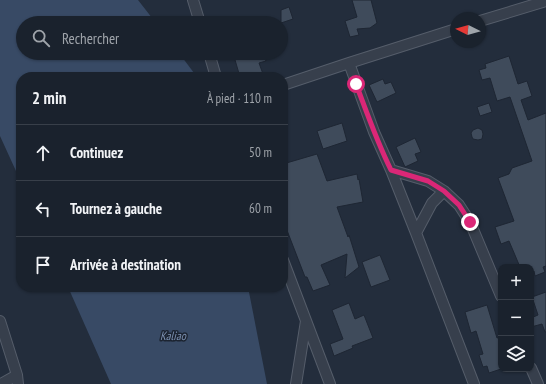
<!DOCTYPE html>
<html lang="fr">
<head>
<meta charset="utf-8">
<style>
  :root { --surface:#1a222d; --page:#232a35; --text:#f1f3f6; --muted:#9fa4aa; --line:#383f49 }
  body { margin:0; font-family:"PT Sans Narrow",sans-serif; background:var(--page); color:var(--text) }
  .controls { position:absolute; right:12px; bottom:12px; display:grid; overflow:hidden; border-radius:8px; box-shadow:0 1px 3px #0004 }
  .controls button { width:36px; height:36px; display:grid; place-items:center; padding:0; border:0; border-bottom:1px solid var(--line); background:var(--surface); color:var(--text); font:20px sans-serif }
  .compass { position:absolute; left:450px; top:12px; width:36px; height:36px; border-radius:50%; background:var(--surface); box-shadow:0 1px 3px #0004; rotate:275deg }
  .stop { position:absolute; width:12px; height:12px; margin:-9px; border:3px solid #db2777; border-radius:50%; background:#fff }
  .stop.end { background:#db2777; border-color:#fff; box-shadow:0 1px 4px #0008 }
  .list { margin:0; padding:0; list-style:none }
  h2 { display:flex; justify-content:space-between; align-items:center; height:52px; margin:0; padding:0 16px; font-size:17px }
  h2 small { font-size:13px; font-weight:400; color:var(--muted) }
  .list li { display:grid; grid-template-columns:26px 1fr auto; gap:12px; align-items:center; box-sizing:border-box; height:56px; padding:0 16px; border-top:1px solid var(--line) }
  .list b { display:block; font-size:15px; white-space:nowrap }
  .list em { font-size:13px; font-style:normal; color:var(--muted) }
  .icon { flex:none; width:22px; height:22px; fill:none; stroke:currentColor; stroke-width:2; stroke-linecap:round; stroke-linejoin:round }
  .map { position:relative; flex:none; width:546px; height:384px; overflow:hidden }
  .search { position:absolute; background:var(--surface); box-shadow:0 1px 3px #0004; left:16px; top:16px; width:272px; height:44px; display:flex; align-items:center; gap:10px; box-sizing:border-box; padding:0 14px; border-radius:22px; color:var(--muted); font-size:15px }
  .panel { position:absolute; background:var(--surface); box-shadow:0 1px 3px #0004; left:16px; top:72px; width:272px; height:220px; border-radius:16px }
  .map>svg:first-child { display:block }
  .water { fill:#384a65 }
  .building { fill:#3f4b5b; stroke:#1e2633 }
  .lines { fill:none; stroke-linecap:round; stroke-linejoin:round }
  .minor-casing { stroke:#555d6a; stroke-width:12 }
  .minor { stroke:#373f4c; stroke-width:10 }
  .route { stroke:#db2777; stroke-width:5 }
  .labels { text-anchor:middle; stroke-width:3; stroke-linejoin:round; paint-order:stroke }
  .water-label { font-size:12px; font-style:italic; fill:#7b8faf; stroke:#1c2431 }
</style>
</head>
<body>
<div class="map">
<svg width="546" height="384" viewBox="0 0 546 384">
  <rect width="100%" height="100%" fill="#232d3c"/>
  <path class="water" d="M0 0H138L156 23H23V53H179L197 77H21V182L0 136Z
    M68 287H248L267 384H111Z"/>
  <path class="building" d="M352 0H371L377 23 370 28 357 29 359 35 350 37 345 21 357 17Z
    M289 7 293 19 281 23V10Z
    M233 53H263L266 61 259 63 263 74 254 77H240Z
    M509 56 518 84 527 81 532 96 521 100 528 120 546 113V266L543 267 545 272 535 276 534 271 531 272V267H520L509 241 501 244 495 227 514 221 498 178 509 174 512 168 532 161 510 97 497 101 490 78 482 80 479 70 486 68 485 64Z
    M383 79 385 84 391 82 396 93 377 102 369 85Z
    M489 103 492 112 480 116 477 107Z
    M342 123 347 141 323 149 317 131Z
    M478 128 482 130 483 134 482 139 478 140 473 139 472 137 471 133 473 130Z
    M415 138 421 152 415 154 418 161 405 167 396 147Z
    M317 154 327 181 357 174 358 180 359 179 363 202 337 207 348 237 349 235 359 267 345 278 347 254 321 265 330 285 313 291 307 277H305L283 220V164Z
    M380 255 390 280 371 287 362 262Z
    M546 292V332H545L542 324 531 327V318L538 315 532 297Z
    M349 303 355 319 364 315 373 338 352 346 353 348 334 356 330 344 343 339 332 310Z
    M487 305 497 338 501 337V369L489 373 487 366 483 367 479 355 483 354 476 331 471 333 465 312Z"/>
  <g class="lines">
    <defs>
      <path id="minor" d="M193 0 200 23
        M480 21 546 1
        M209 53 216 77
        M349 63 374 132 391 170 416 233 474 384
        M283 85 349 63 456 29
        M391 170 428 181 444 191 459 205 470 222 501 296
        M416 233 432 203 444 191
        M283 260 330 384
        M0 321 17 375 18 384
        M531 368 538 384
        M1 384 17 375
        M296 384 306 321"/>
    </defs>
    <use href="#minor" class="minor-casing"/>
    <use href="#minor" class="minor"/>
  </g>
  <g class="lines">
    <path class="route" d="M356 84C367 113 377 142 391 170L428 181 444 191 459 205 470 222"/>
  </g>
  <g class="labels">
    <g class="water-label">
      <text x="173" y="340">Kaliao</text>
    </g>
  </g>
</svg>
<div class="controls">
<button>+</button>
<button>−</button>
<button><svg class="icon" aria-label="layers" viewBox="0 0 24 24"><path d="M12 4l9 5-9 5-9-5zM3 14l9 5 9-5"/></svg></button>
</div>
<svg class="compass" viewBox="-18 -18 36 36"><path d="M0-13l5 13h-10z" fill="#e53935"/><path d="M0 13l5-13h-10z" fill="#9fa4aa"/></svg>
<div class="stop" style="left:356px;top:84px"></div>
<div class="stop end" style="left:470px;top:222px"></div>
<div class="search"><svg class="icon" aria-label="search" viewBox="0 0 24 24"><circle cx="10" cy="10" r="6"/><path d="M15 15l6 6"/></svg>Rechercher</div>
<section class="panel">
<h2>2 min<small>À pied · 110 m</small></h2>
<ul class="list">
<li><svg class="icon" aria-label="ahead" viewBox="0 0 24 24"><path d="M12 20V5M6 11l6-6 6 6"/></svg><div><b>Continuez</b></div><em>50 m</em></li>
<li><svg class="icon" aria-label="left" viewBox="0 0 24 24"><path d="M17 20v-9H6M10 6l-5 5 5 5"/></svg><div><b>Tournez à gauche</b></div><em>60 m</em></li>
<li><svg class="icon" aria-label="arrive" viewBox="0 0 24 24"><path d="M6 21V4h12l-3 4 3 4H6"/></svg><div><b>Arrivée à destination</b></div></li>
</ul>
</section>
</div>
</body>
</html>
